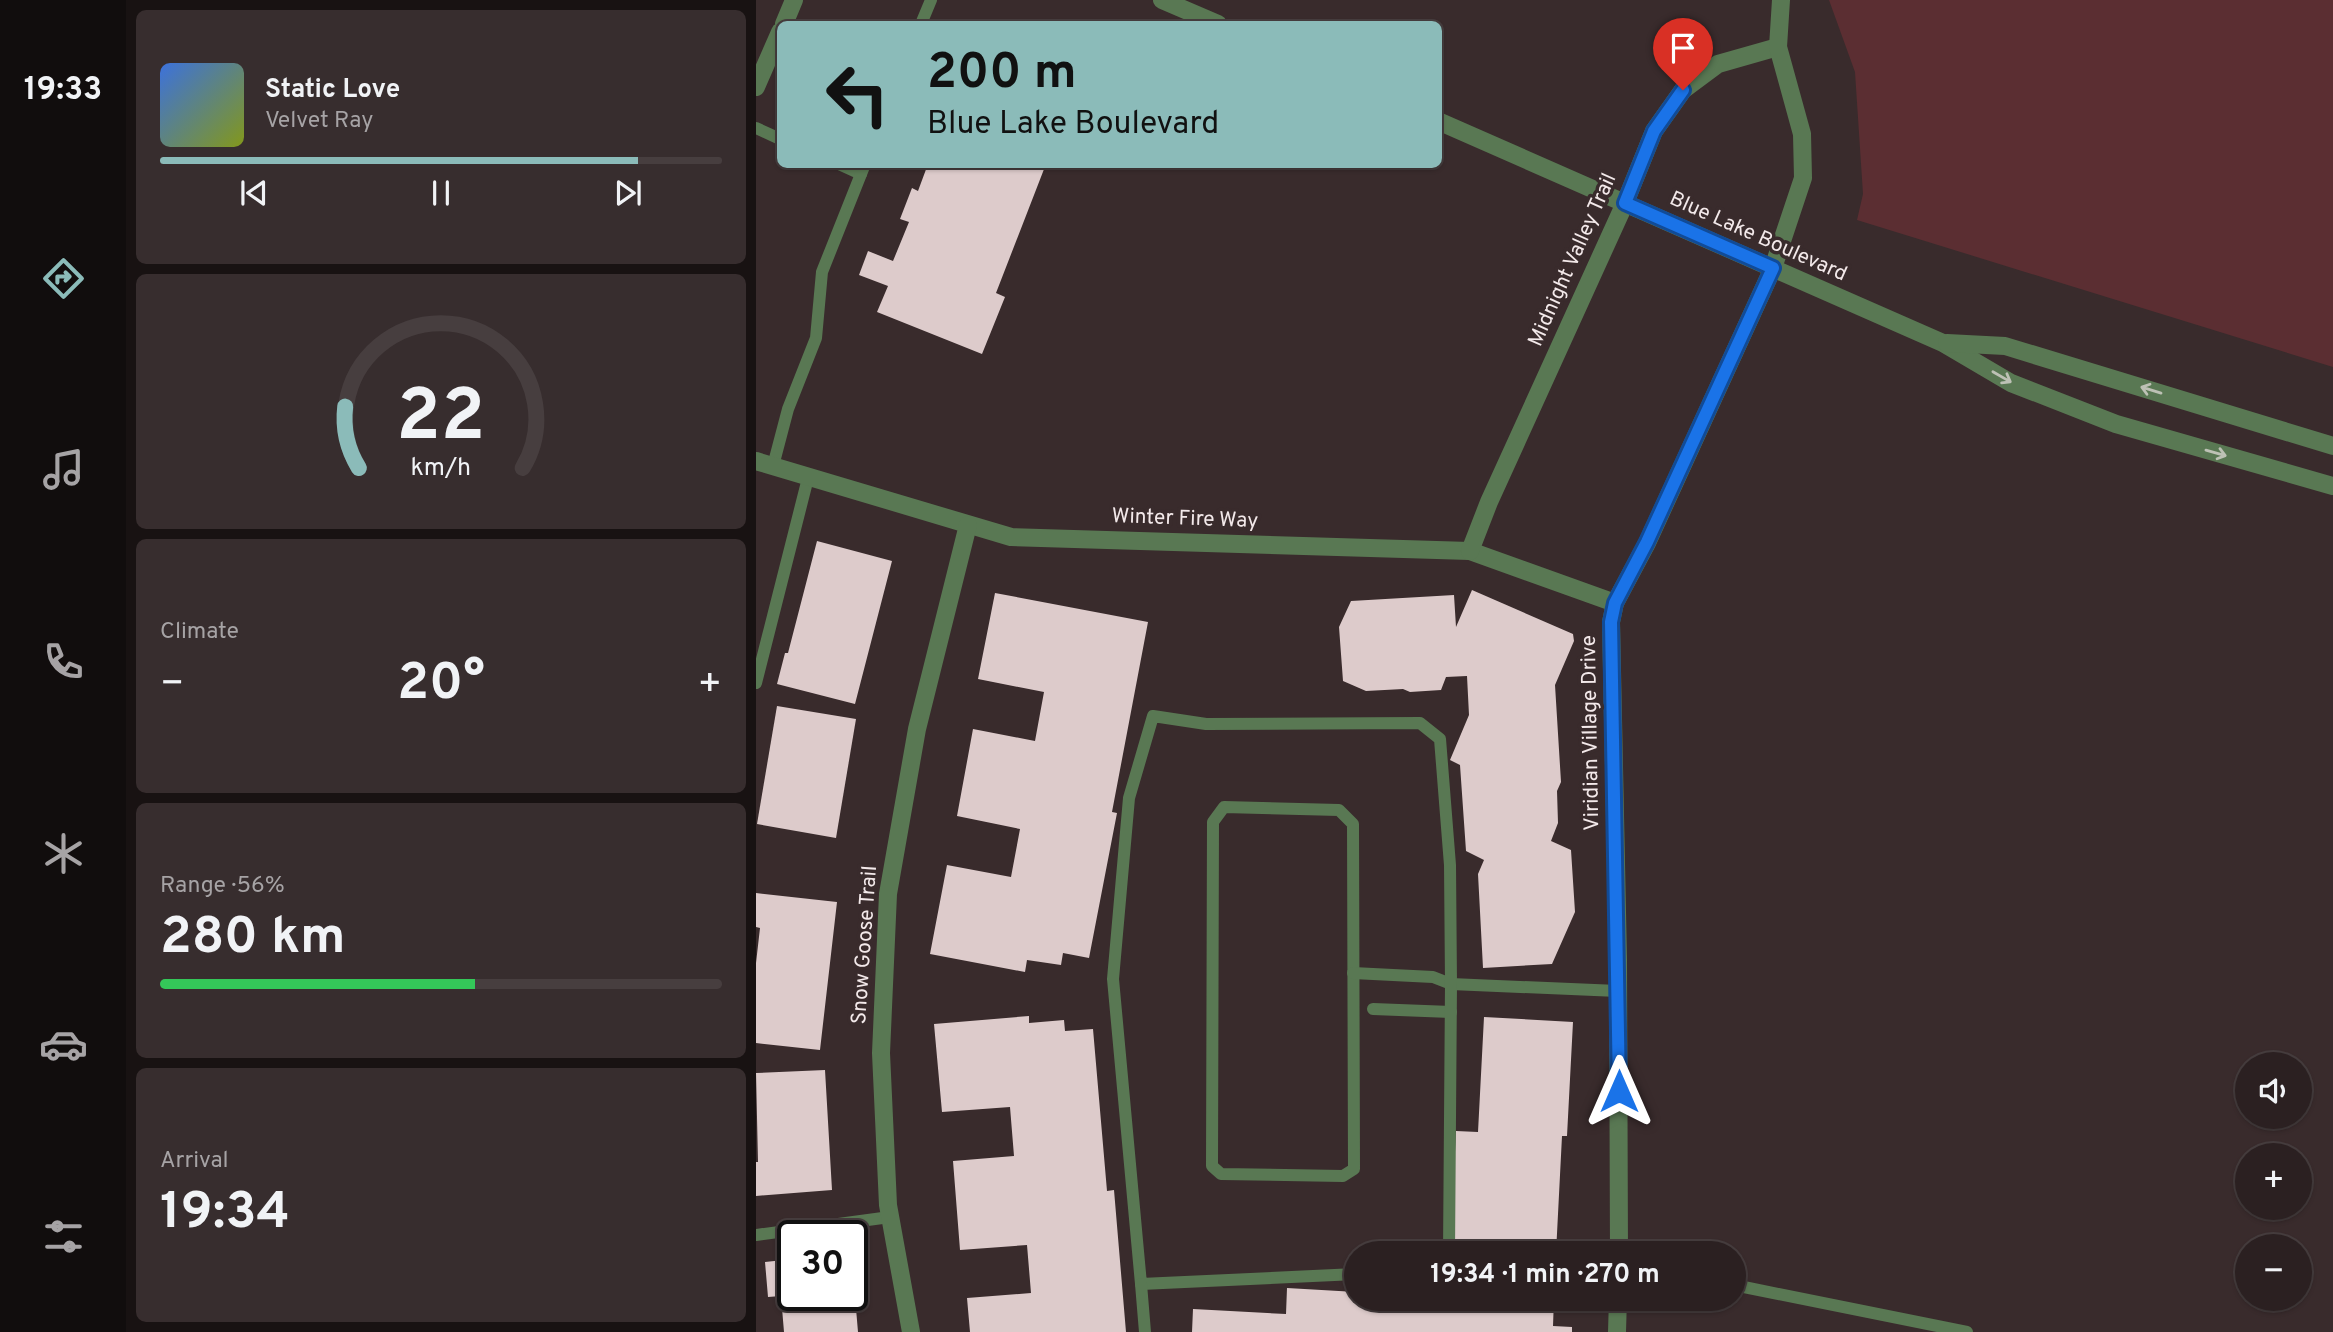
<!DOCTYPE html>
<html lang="en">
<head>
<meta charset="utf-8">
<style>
  body { margin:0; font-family:Overpass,sans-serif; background:#372d2e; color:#f1f3f6; height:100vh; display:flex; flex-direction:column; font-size:26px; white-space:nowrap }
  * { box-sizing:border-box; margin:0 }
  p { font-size:23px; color:#a6a3a5 }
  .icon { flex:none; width:38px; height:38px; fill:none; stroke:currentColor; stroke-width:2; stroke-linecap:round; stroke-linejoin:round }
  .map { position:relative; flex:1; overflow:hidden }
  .side { display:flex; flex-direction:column; gap:10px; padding:10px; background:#181212; width:630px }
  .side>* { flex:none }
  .banner { position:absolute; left:21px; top:21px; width:665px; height:147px; border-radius:10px; box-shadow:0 2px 5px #0004,0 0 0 2px #473e3f; background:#8bbbb9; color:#111; overflow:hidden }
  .controls { position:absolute; left:1479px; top:1052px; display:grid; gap:14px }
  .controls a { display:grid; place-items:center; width:77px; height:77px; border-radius:50%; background:#2b2021; box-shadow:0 2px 5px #0004,0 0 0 2px #473e3f; font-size:35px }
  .speed { position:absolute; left:21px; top:1220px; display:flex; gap:14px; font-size:35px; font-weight:700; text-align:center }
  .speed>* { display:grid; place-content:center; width:91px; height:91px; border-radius:50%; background:#2b2021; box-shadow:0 2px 5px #0004,0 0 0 2px #473e3f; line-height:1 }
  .speed .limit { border:4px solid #111; border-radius:10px; background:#fff; color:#111 }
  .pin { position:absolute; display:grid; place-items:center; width:60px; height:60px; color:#fff; margin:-72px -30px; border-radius:50% 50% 50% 0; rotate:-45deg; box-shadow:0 0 7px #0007 }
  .pin .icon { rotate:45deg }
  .me { position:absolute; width:77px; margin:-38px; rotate:0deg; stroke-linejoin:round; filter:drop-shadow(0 0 5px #0008) }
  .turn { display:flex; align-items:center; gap:24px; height:147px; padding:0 35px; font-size:32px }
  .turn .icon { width:91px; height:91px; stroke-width:2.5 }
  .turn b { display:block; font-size:49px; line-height:60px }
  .big { font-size:52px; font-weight:700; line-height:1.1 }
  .side .tile { flex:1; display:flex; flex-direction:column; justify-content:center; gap:10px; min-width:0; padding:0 24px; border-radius:10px; background:#372d2e }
  .side .dial { align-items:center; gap:0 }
  .dial svg { height:182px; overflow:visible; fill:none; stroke:#473e3f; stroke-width:7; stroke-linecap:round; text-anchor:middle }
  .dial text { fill:#f1f3f6; stroke:none }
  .song { display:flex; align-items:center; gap:21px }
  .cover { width:84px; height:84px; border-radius:10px; background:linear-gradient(135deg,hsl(220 70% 55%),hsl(70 70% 35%)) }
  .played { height:7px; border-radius:4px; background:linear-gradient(90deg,#8bbbb9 85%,#473e3f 85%) }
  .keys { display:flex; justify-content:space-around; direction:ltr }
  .heat { display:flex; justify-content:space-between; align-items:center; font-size:38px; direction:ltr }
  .charge { height:10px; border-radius:5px; background:linear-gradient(90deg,#34c759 56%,#473e3f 0) }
  .trip { position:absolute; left:588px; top:1241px; width:402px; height:70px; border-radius:35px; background:#2b2021; box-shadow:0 2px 5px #0004,0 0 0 2px #473e3f; font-weight:700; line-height:70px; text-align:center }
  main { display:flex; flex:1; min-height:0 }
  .dock { display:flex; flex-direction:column; width:126px; justify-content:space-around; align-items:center; background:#110d0d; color:#a6a3a5 }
  .dock .icon { width:49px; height:49px }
  .dock .active { color:#8bbbb9 }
  .dock b { font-size:32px; color:#f1f3f6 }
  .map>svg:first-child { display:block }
</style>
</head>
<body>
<main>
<nav class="dock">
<b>19:33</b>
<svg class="icon active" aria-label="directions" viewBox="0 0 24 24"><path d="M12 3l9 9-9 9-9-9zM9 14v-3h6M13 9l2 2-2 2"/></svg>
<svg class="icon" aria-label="music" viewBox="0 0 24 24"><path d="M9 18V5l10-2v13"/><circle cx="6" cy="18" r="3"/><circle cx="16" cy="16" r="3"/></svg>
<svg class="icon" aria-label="phone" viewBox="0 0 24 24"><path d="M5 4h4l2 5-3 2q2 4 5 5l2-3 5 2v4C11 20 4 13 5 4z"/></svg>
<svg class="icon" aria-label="climate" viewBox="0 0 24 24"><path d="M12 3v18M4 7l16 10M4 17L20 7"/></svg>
<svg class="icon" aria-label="car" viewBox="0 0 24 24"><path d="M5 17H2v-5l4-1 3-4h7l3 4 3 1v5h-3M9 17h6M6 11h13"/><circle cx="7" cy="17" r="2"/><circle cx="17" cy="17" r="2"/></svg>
<svg class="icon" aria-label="filters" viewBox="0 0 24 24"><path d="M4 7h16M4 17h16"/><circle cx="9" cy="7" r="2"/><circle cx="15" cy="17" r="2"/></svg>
</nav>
<section class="side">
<div class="tile">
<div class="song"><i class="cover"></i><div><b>Static Love</b><p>Velvet Ray</p></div></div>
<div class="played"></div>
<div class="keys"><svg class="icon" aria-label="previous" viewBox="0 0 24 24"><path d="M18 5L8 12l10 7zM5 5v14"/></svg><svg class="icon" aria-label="pause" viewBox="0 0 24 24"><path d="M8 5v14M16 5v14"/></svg><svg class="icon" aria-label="next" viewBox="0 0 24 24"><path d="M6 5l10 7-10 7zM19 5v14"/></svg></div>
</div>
<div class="tile dial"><svg viewBox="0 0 100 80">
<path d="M14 69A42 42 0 1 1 86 69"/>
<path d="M14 69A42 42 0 0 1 8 42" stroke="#8bbbb9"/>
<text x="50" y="56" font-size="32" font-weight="700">22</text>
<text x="50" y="72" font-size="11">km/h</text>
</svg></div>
<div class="tile"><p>Climate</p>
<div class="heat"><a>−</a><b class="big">20°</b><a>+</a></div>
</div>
<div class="tile"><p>Range · 56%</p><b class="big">280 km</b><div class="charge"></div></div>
<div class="tile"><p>Arrival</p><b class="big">19:34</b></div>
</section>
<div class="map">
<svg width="1577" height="1332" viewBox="0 0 1577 1332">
  <rect width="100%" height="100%" fill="#392b2c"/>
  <path fill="#5b2e32" d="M1577 0V367L1101 220 1107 194 1099 72 1073 0Z"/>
  <g fill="#ddcbcb">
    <path d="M172 164H290L240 293 249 297 226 354 121 312 132 286 103 275 112 251 137 261 153 222 144 219 156 188 162 191Z"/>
    <path d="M61 541 136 561 99 704 21 684 29 653H32Z"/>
    <path d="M716 590 817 634 818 641 799 685 805 782 801 791 802 823 795 841 815 850 819 912 796 964 727 968 722 874 728 860 710 851 704 765 694 760 713 715 711 676 690 677 685 690 654 692 647 689 610 691 587 681 583 627 595 601 698 595 700 627Z"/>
    <path d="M239 593 392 622 356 812 361 813 333 958 307 953 305 965 271 960 269 972 174 954 191 865 255 877 264 829 201 816 217 729 279 741 288 692 222 679Z"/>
    <path d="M21 706 100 719 80 838 1 824Z"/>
    <path d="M0 893 81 902 64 1050 0 1043V963L4 928 0 927Z"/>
    <path d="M273 1016V1023L308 1020 309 1031 337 1029 351 1191 358 1190 370 1332H214L211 1298 275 1293 271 1245 204 1250 197 1161 258 1156 254 1107 186 1112 178 1024Z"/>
    <path d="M728 1017 817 1022 811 1136H806L800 1253H694L700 1131 722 1132Z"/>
    <path d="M69 1070 76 1190 0 1196V1162H2L0 1073Z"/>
    <path d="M37 1259V1295H96V1285H98L102 1332H28L25 1296 12 1297 9 1262Z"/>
    <path d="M531 1288 600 1292V1298H798L797 1326 816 1327V1332H436L437 1309 530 1314Z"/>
  </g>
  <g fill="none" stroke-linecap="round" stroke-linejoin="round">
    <g stroke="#597853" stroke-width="12">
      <path d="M165 24 175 0"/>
      <path d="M0 128 24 139"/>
      <path d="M83 164 105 174"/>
      <path d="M17 466 32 409 60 338 66 272 109 164"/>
      <path d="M0 683 52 478"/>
      <path d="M468 807 583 810 597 824 598 1169 587 1176 465 1174 456 1166 457 822Z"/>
      <path d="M597 973 677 977 695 984 862 991"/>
      <path d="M617 1009 695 1012"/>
      <path d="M0 1235 134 1217"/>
      <path d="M600 1274 385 1284 357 979 373 798 397 716 450 724 664 723 684 739 694 865 695 984 693 1253"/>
      <path d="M385 1284 389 1332"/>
      <path d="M978 1285 1211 1332"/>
    </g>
    <g stroke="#597853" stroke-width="18">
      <path d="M0 461 255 537 714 551 859 603"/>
      <path d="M714 551 733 502 869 203 898 131 927 90 962 64 1022 47"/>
      <path d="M863 1253 862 959 855 622 859 603 891 543 1017 268 1047 178 1046 134 1022 47 1025 0"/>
      <path d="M155 1332 132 1205 125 1053 132 894 161 729 212 525"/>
      <path d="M861 1332 862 1298"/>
    </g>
    <g stroke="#597853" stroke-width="18">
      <path d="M406 0 462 24"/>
      <path d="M28 24 38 0"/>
      <path d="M0 87 24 32"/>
      <path d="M682 121 1187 343 1255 383 1360 424 1577 486"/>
      <path d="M1191 343 1249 346 1577 446"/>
    </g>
  </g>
  <defs><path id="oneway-shaft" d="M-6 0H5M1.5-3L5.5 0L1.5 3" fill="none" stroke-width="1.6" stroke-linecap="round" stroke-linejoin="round" transform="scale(1.75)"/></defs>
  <g stroke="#bdc1b5">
    <use href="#oneway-shaft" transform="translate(1246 377) rotate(30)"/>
    <use href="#oneway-shaft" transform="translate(1395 390) rotate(-163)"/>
    <use href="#oneway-shaft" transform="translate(1460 453) rotate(16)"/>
  </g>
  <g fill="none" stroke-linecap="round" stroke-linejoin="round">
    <defs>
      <path id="route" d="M863 1091 855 622 859 603 891 542 1017 268 869 203 898 131 927 90"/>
    </defs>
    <use href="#route" stroke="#114b97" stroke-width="18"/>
    <use href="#route" stroke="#1a73e8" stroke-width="12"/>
  </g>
  <g text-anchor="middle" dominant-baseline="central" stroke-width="7" stroke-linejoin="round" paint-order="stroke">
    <g font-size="21" fill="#f3e9ea" stroke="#392b2c">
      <text transform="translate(1002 237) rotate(24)">Blue Lake Boulevard</text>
      <text transform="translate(817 260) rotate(-66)">Midnight Valley Trail</text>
      <text transform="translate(429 519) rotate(2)">Winter Fire Way</text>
      <text transform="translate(835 733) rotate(-91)">Viridian Village Drive</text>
      <text transform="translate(109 945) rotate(-86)">Snow Goose Trail</text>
    </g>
  </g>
</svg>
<div class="controls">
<a><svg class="icon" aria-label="sound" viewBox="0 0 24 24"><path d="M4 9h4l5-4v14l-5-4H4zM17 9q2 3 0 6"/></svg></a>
<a>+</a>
<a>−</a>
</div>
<div class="speed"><div class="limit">30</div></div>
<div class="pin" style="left:927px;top:90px;background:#d93025"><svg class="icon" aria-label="arrive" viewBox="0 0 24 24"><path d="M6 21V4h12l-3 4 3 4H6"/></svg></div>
<svg class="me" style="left:863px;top:1091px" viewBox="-20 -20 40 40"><path d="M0-17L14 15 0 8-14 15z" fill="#1a73e8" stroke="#fff" stroke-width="4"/></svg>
<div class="trip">19:34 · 1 min · 270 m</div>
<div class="banner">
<div class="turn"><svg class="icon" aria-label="left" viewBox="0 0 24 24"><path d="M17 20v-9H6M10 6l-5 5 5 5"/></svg><div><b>200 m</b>Blue Lake Boulevard</div></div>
</div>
</div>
</main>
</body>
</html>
